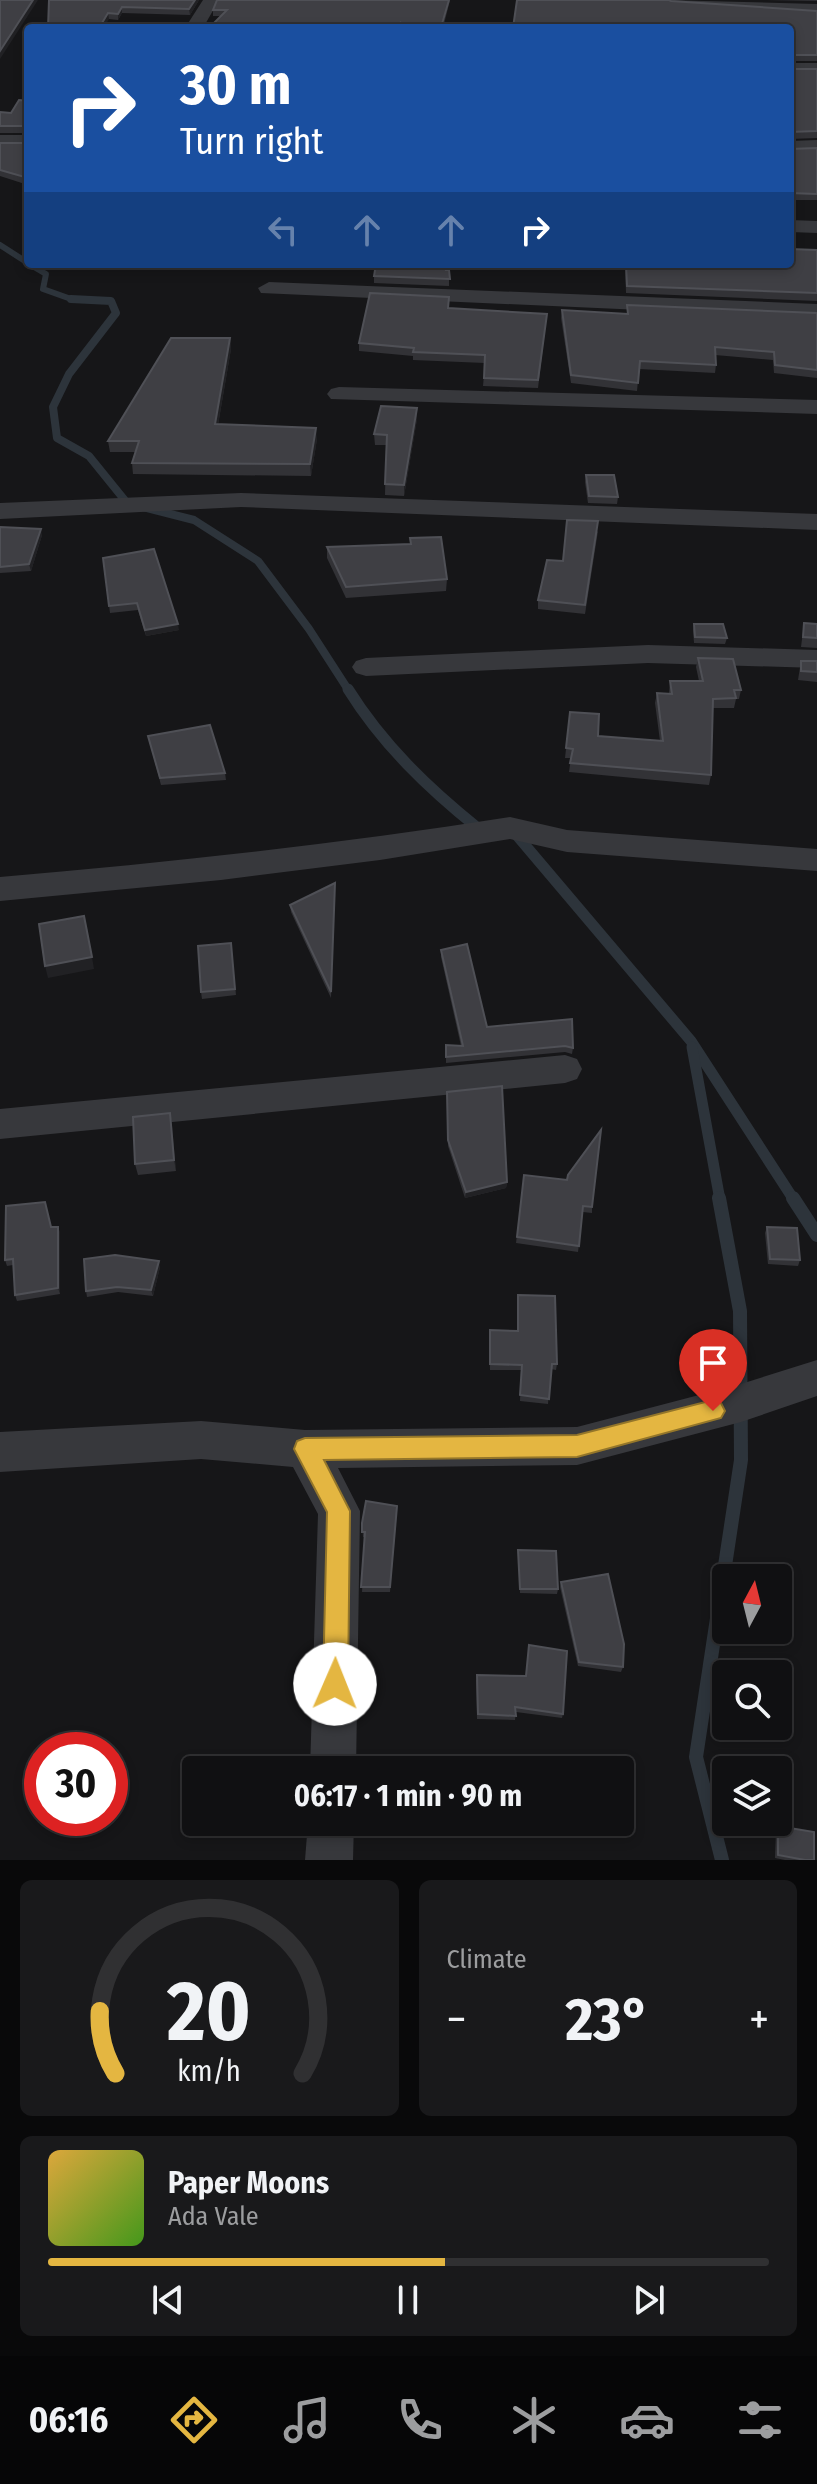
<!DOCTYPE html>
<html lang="en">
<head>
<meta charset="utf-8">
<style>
  body { margin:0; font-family:"Fira Sans Condensed",sans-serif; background:#19191b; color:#f1f3f6; height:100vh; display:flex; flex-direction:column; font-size:30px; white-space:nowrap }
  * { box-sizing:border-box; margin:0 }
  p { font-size:26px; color:#9c9d9f }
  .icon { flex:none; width:44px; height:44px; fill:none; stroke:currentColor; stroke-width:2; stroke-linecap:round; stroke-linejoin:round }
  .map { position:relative; height:1860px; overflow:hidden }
  .sheet { display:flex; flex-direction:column; gap:20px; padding:20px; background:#09090a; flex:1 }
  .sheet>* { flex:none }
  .hud { position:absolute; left:24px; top:24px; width:770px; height:244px; border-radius:8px; box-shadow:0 4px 12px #0003,0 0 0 2px #303032; background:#1a4fa0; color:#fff; overflow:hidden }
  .needle { width:52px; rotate:7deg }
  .buttons { position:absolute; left:712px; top:1564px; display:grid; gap:16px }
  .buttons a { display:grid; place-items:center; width:80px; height:80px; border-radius:8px; background:#101012; box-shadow:0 4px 12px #0003,0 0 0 2px #303032; font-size:40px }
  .speed { position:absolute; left:24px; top:1732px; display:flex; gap:16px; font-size:40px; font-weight:700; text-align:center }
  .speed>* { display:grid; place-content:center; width:104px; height:104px; border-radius:50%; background:#101012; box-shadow:0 4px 12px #0003,0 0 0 2px #303032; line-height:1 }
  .speed .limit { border:12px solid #d22; background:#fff; color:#111 }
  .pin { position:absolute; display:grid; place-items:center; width:68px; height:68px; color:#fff; margin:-82px -34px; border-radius:50% 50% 50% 0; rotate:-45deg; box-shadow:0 0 8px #0007 }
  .pin .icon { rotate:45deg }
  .me { position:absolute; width:88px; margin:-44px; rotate:1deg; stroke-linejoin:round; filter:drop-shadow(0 0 6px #0008) }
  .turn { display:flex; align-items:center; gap:28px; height:168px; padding:0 24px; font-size:36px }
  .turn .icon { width:104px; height:104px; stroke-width:2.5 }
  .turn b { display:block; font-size:56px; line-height:68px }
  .lanes { display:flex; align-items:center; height:76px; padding:0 24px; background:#0003; justify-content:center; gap:40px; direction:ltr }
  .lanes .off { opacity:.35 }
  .big { font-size:60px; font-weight:700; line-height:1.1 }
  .sheet .card { flex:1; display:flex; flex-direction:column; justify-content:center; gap:12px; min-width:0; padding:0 28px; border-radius:12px; background:#19191b }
  .sheet .dial { align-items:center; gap:0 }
  .dial svg { height:208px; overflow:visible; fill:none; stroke:#303032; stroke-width:7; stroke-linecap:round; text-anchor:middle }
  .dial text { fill:#f1f3f6; stroke:none }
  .song { display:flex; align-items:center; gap:24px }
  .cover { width:96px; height:96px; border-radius:12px; background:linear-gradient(135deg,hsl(40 70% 55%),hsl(100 70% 35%)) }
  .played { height:8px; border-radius:4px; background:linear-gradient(90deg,#e4b641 55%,#303032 55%) }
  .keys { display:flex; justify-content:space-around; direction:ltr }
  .heat { display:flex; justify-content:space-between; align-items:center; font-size:44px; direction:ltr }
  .sheet .tiles { flex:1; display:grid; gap:20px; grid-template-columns:1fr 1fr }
  .card:last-child { grid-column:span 2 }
  .trip { position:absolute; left:182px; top:1756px; width:452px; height:80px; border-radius:8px; background:#101012; box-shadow:0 4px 12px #0003,0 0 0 2px #303032; font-weight:700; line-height:80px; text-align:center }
  .dock { display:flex; height:128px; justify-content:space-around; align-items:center; background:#060607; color:#9c9d9f }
  .dock .icon { width:56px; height:56px }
  .dock .active { color:#e4b641 }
  .dock b { font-size:36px; color:#f1f3f6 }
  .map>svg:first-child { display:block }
</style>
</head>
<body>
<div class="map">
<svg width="817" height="1860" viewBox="0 0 817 1860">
  <rect width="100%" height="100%" fill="#161618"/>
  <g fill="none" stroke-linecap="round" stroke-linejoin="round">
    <g stroke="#2d343b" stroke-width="6">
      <path d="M0 245 28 263"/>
      <path d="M29 264 46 274 43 289 71 299 111 301"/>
    </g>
    <path stroke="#2d343b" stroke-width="8" d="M71 299 111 301 116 313 69 374 53 407 57 438 89 456 127 503 194 520 258 561 309 629 349 691"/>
    <g stroke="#2d343b" stroke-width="11">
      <path d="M348 689C383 745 428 788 479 829"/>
      <path d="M514 832 691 1041 794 1200"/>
      <path d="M692 1047 720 1200"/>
    </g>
    <g stroke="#2d343b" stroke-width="14">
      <path d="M719 1198 740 1311 741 1460 696 1757 722 1860"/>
      <path d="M793 1198 817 1235"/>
    </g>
    <g fill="#37383c" fill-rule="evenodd">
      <path d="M203 0H219L203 28H185Z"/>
      <path d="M664 0 817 4V14L672 5Z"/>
      <rect x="790" y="63" width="27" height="10"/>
      <rect x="0" y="135" width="28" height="12"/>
      <path d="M817 140V152L790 153V141Z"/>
      <path d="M790 220 817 221V233L790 232Z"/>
      <path d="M269 282 817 304V318L261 293 258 288Z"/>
      <path d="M339 387 817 400V414L331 399 327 394 331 389Z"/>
      <path d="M241 493 817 514V530L241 507 0 519V503Z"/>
      <path d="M648 645 817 650V668L648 663 366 676 356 673 352 667 356 661 366 658Z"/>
      <path d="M510 817 567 830 817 849V871L567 852 510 839 380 860 221 880 0 901V877C171 862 340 844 510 817Z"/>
      <path d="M565 1055 577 1059 582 1069 577 1079 565 1083 0 1139V1109Z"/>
      <path d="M817 1360V1396L741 1422 577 1465 338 1468 360 1511 356 1770H310L318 1514 293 1467 201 1459 0 1472V1432L201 1421 305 1430 577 1427 741 1384Z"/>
      <path d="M308 1822H354L353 1860H305Z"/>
    </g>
  </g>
  <g fill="#323236">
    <path d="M49 0H199L190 15 122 13 118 20 109 19Z"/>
    <path d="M450 0 444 24 513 28 671 1 817 11V61H790V28H209L221 16H213V10Z"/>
    <path d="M765 0H817V1Z"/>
    <path d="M790 69H817V138L790 139Z"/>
    <path d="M28 101V133H0V112L11 113Z"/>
    <path d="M0 143H28V185L0 176Z"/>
    <path d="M817 148V200H790V149Z"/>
    <path d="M817 250V301L626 293 625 264H790Z"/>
    <path d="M376 264H448L447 270H449V286L374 283V276Z"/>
    <path d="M627 305 817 313V378L774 373 773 360 715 355 716 365 715 373 639 369 637 391 571 383 561 318 562 310 627 314Z"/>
    <path d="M448 308 547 314 538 388 483 386 485 363 413 360V356L359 351V343Z"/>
    <path d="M230 338 231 349 218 425 317 439 311 476 133 474 132 463 135 452H110L108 441Z"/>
    <path d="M417 408V419L404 496 385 495 386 445H375L374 434Z"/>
    <path d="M586 475 618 497 617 504 588 503 585 482Z"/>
    <path d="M0 527 42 535 31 571 0 573Z"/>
    <path d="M598 531 585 614 538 609V600L563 561Z"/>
    <path d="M327 547 447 579 446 591 346 598 327 558Z"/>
    <path d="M103 558 179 630 146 636 138 610 110 613Z"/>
    <path d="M804 623 817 624V648L801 647Z"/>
    <path d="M694 624 727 638 725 644 694 643 693 630Z"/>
    <path d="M698 658 741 690 739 699H736L734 708H712L711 775 709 785 569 772 571 758H565L570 712 598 736 660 741 655 703 657 693H669L670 681H699L696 667Z"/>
    <path d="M801 661H817V682L798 680Z"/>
    <path d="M148 736 225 773 226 780 161 785Z"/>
    <path d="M335 889 331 998 291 912 290 905Z"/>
    <path d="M231 943 236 995 202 999 201 992Z"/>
    <path d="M441 950 487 1027 573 1048 572 1054 565 1052 446 1063V1045L461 1046 441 957Z"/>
    <path d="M447 1092 507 1182 506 1188 465 1198 448 1146Z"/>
    <path d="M170 1113 176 1171 138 1175 135 1164Z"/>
    <path d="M524 1175 592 1207V1213L583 1212 578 1252 516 1243Z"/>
    <path d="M52 1227 60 1232V1294L17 1301 15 1295 13 1265 7 1266 5 1260Z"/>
    <path d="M767 1227 800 1260 798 1266 768 1264 765 1233Z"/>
    <path d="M160 1267 153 1296 118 1292 87 1297 86 1291Z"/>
    <path d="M518 1295 557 1364 556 1370 551 1369 548 1404 520 1401 521 1370H490L489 1336 517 1331Z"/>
    <path d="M397 1511 390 1592H362L365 1537H363L362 1523Z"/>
    <path d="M518 1550 558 1589 557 1594 520 1593Z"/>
    <path d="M561 1582 623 1667 621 1672 578 1666 560 1587Z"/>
    <path d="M476 1680 563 1714 562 1718 516 1712 515 1720 477 1719Z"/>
    <path d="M365 1822H433L432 1834Z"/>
    <path d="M778 1826 814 1860H785L775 1858 776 1830Z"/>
  </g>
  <g fill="#212124">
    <path d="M33 0H38L0 59V51Z"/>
    <path d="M195 0H199L190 15 189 9Z"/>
    <path d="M449 0H450L442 28V24Z"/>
    <path d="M122 7V13L118 20V14Z"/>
    <path d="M108 13 109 19 104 28H99Z"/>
    <path d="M230 338 231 349 216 436 215 424Z"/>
    <path d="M417 408V419L404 496V485Z"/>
    <path d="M316 428 317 439 311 476 310 464Z"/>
    <path d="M41 529 42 535 31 571 29 564Z"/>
    <path d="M178 624 179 630 146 636 145 630Z"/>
    <path d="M87 928 94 969 48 978 45 966Z"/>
    <path d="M170 1113 172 1125 176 1171 174 1160Z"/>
    <path d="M507 1182 506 1188 465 1198 466 1192Z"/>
    <path d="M58 1227 60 1232V1294L58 1288Z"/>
    <path d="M159 1261 160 1267 153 1296 151 1290Z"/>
  </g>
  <g fill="#3f3f44" stroke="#4f5056" stroke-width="2">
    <path d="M0 0H33L0 51Z"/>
    <path d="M49 0H195L189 9 122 7 118 14 108 13 99 28H48Z"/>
    <path d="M217 0H449L442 24 513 28 517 0H669L671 1 817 11V55H790V28H399L401 22 395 28H209L227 10H213Z"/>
    <path d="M790 69H817V131L790 132Z"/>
    <path d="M19 100 28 101V126H0V112L11 113Z"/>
    <path d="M0 143H28V178L0 170Z"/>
    <path d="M817 148V194L790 193V149Z"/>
    <path d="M790 249 817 250V293L627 286 626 264H790Z"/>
    <path d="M376 264H447L446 270H449L450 279 374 276Z"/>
    <path d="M370 293 449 297 448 308 547 314 538 380 484 378 485 355 413 352 414 348 359 343Z"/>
    <path d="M627 305 817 313V370L775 365 774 352 715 347 716 365 640 361 638 383 571 375 562 310 628 314Z"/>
    <path d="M171 338H230L215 424 316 428 310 464 132 463 139 441H108Z"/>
    <path d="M381 406 417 408 404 485 385 484 387 435 374 434Z"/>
    <path d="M586 475H614L618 497 589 496Z"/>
    <path d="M567 520 598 521 585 605 538 600 547 560 563 561Z"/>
    <path d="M0 527 41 529 29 564 0 567Z"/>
    <path d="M441 537 447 579 346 587 327 547 411 544 410 538Z"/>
    <path d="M154 549 178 624 145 630 137 603 109 606 103 558Z"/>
    <path d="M804 623 817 624V638L803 637Z"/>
    <path d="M694 624H723L727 638 695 637Z"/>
    <path d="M698 658 733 659 741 690H734L736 698 713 699 711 775 570 763 573 749 566 748 570 712 599 714 598 736 663 741 657 693 672 694 670 681H703Z"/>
    <path d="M801 661H817V672L801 671Z"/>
    <path d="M210 725 225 773 160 778 148 736Z"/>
    <path d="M335 883 331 992 290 905Z"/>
    <path d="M84 916 92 957 45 966 39 924Z"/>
    <path d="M231 943 235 989 201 992 198 946Z"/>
    <path d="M467 944 487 1027 572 1019 573 1048 565 1046 446 1057V1045L463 1046 441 950Z"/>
    <path d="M502 1086 507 1182 466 1192 448 1140 447 1092Z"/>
    <path d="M170 1113 174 1160 135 1164 133 1117Z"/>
    <path d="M601 1130 592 1207 583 1206 579 1246 517 1237 524 1175 567 1180 568 1175Z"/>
    <path d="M45 1202 51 1227H58V1288L15 1295 13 1259 5 1260 6 1206Z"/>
    <path d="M767 1227 797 1228 800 1260 770 1259Z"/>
    <path d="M115 1255 159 1261 151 1290 117 1287 86 1291 84 1259Z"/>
    <path d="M518 1295 555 1296 557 1364H552L549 1399 520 1395 522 1365 490 1364V1330L518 1331Z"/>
    <path d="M366 1501 397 1506 390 1587H361L365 1532H362V1523Z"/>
    <path d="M518 1550 556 1551 558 1589H520Z"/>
    <path d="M608 1574 624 1644 623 1667 579 1662 561 1582Z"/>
    <path d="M529 1645 567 1651 563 1714 515 1707 516 1716 478 1714 477 1675 526 1676Z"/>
    <path d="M384 1822H433L432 1830Z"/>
    <path d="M778 1826 814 1832V1860H805L778 1855Z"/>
  </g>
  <path fill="#e4b641" stroke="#94762a" stroke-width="2" d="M713 1400 721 1403 725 1411 721 1418 577 1457 324 1460 350 1511 348 1684 344 1693 335 1696 326 1693 323 1684 327 1512 294 1449 297 1441 305 1438 577 1435Z"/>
</svg>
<div class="buttons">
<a><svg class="needle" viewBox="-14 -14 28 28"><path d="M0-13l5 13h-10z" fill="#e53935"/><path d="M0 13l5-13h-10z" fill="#9c9d9f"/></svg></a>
<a><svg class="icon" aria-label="search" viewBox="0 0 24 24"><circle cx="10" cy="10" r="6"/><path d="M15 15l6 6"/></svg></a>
<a><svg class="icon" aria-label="layers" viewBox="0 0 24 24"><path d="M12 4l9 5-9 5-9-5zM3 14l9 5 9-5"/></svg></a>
</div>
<div class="speed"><div class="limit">30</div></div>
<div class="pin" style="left:713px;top:1411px;background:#d93025"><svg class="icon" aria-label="arrive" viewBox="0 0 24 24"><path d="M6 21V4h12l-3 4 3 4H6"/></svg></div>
<svg class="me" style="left:335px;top:1684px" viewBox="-20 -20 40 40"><circle r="19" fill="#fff"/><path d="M0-13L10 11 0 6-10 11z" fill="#e4b641"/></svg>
<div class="trip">06:17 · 1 min · 90 m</div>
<div class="hud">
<div class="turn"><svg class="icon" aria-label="right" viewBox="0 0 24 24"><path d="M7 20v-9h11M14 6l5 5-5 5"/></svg><div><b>30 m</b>Turn right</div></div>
<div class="lanes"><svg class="icon off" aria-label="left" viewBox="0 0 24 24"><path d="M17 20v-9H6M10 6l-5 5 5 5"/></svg><svg class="icon off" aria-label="ahead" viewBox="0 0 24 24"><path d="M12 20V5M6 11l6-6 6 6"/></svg><svg class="icon off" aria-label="ahead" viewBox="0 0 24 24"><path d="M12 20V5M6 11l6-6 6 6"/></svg><svg class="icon" aria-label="right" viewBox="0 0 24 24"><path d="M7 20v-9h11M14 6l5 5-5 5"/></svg></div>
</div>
</div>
<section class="sheet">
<div class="tiles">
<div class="card dial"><svg viewBox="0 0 100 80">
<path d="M14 69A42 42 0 1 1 86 69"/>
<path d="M14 69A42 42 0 0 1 8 45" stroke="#e4b641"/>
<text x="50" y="56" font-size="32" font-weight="700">20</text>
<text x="50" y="72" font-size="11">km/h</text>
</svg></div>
<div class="card"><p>Climate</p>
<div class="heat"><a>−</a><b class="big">23°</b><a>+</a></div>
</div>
<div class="card">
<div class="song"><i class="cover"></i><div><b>Paper Moons</b><p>Ada Vale</p></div></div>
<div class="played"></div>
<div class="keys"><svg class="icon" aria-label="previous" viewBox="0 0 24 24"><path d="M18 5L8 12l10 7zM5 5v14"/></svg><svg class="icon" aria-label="pause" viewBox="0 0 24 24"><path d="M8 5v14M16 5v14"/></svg><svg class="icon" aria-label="next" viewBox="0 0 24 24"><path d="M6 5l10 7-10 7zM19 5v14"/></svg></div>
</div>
</div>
</section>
<nav class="dock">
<b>06:16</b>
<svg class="icon active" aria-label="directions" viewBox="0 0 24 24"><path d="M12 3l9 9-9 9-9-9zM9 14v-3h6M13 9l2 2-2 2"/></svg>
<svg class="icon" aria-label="music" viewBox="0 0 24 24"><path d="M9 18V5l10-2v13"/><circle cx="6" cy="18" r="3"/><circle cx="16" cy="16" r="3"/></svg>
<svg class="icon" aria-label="phone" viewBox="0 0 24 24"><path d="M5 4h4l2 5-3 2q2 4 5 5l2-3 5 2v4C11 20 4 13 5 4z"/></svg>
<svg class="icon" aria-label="climate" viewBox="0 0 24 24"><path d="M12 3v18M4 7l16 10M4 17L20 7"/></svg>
<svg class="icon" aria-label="car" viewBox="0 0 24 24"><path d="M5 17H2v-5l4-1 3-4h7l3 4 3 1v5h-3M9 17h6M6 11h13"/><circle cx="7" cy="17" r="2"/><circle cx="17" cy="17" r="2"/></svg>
<svg class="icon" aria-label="filters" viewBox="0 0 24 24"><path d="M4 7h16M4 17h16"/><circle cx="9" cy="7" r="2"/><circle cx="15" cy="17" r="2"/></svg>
</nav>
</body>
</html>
